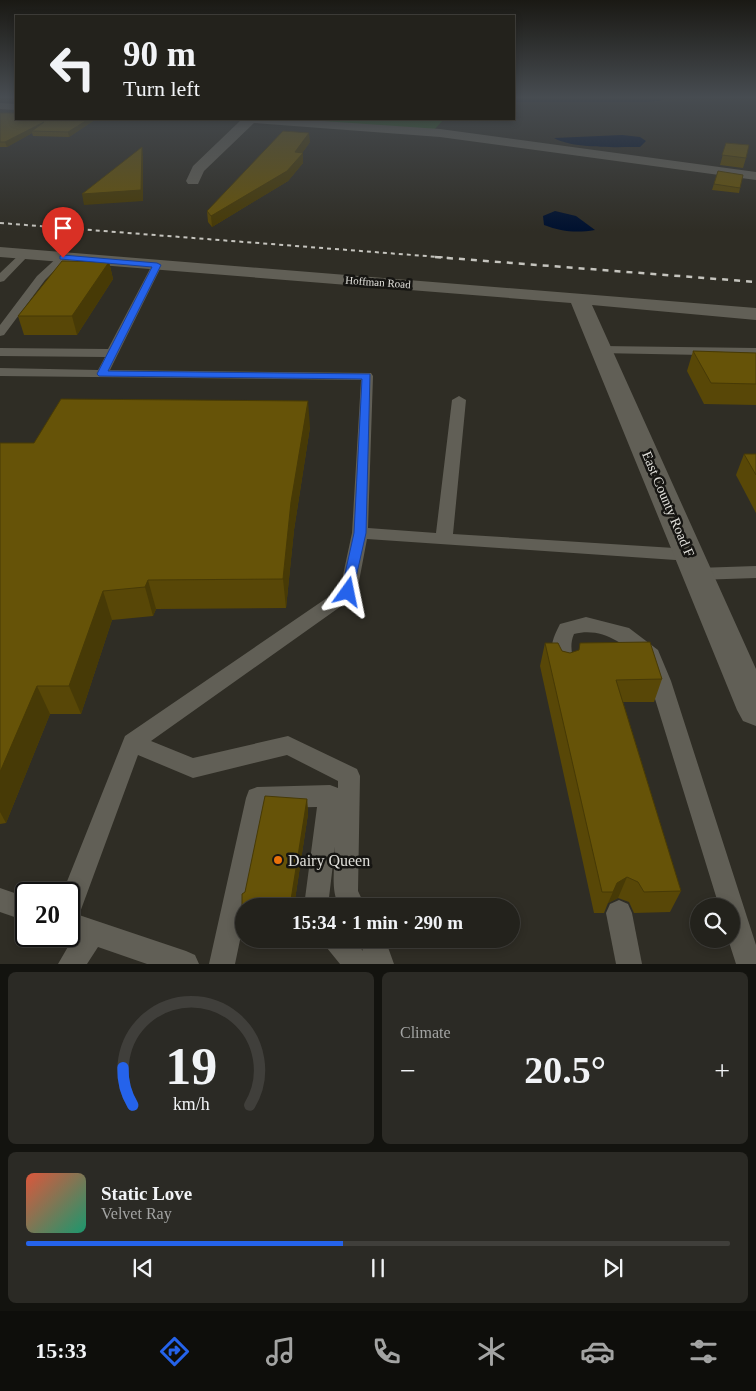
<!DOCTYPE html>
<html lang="en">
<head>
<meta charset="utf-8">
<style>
  body { margin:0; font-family:Georgia,serif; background:#2b2a25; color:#f1f3f6; height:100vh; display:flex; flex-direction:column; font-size:19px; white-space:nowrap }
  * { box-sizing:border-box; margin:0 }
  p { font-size:16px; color:#a3a4a3 }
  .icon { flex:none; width:28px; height:28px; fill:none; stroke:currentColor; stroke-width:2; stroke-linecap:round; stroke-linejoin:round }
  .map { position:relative; height:964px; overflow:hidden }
  .details { display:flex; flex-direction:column; gap:8px; padding:8px; background:#13130f; flex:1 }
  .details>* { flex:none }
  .guide { position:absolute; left:15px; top:15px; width:500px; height:105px; border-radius:0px; box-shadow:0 2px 8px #0003,0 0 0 1px #403f3b; background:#23221c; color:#f1f3f6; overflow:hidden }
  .fabs { position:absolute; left:690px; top:898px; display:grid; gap:10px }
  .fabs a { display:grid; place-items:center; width:50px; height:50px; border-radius:50%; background:#23221c; box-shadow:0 2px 8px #0003,0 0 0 1px #403f3b; font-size:25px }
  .speed { position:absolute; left:15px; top:882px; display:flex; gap:10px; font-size:25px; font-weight:700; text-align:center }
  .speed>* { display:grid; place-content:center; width:65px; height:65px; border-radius:50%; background:#23221c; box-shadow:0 2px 8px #0003,0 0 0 1px #403f3b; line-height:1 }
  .speed .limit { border:2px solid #111; border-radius:8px; background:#fff; color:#111 }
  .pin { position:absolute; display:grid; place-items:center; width:42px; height:42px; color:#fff; margin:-51px -21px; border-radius:50% 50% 50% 0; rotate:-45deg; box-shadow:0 0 5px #0007 }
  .pin .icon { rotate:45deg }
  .me { position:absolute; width:55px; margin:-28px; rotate:12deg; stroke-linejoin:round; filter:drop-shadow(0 0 4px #0008) }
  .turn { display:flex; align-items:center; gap:18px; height:105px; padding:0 25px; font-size:22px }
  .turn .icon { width:65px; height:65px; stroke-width:2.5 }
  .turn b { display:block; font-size:35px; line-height:42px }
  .big { font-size:38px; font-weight:800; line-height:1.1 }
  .details .tile { flex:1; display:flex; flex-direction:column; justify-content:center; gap:8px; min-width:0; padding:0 18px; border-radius:8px; background:#2b2a25 }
  .details .dial { align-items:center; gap:0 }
  .dial svg { height:130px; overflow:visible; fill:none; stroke:#403f3b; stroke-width:7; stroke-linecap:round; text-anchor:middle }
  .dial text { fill:#f1f3f6; stroke:none }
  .song { display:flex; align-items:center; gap:15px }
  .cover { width:60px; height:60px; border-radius:8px; background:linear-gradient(135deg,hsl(10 70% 55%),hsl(160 70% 35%)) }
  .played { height:5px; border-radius:2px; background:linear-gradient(90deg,#2563eb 45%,#403f3b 45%) }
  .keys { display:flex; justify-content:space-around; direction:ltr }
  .heat { display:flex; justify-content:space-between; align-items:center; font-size:28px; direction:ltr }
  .details .tiles { flex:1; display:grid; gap:8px; grid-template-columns:1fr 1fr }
  .tile:last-child { grid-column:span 2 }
  .trip { position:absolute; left:235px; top:898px; width:285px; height:50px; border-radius:25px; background:#23221c; box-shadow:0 2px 8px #0003,0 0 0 1px #403f3b; font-weight:800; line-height:50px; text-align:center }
  .dock { display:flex; height:80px; justify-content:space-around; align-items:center; background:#0e0e0b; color:#a3a4a3 }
  .dock .icon { width:35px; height:35px }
  .dock .active { color:#2563eb }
  .dock b { font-size:22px; color:#f1f3f6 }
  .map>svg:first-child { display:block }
</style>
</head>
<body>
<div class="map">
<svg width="756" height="964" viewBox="0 0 756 964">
  <rect width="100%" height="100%" fill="#2f2d25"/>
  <path fill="#2b5f20" d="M277 119H444L433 131Z"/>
  <g fill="#00112f">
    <path d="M514 96H668V97L659 101 645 102H514Z"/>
    <path d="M622 135 640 137 646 141 640 147C618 147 573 149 554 138Z"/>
    <path d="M555 211 576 216 595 230C577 233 562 232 544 225L543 216Z"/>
  </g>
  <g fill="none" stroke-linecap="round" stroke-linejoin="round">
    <g fill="#615f56" fill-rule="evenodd">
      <path d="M25 251 30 254 28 256 4 281 0 282V273L22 252Z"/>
      <path d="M63 254 68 257 45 280 4 335 0 336V325L37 276 60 255Z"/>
      <path d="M157 262 162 265 110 370 371 373 373 376 368 528 436 533 452 400 459 396 466 400 453 534 690 549 696 551 698 555 696 559 690 561 367 539 357 592 354 597 151 741 193 758 288 736 357 769 360 776 358 891 365 906H339C330 889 335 866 335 847L328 906H304L317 807 266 808 247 906H244V921L235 964H209L246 798 249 790 257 787 330 785 338 788V781L287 755 193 778 138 755 79 915 186 951 195 955 199 964H147L98 947 87 964H58L73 938 68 936 69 894H62L125 736 340 589 352 533 361 380 0 376V368L98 370 105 357 0 356V348L108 349 152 265Z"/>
      <path d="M602 346 756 348V356L598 353 596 350Z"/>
      <path d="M756 566V578L697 580 691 578 688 574 691 570 697 568Z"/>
      <path d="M586 617 629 628 658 650 671 681 756 945V964H736L728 939H731V906H719L643 660C622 643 602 627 574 634 567 650 577 659 571 672L564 674 557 672C548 653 551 641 560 624Z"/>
      <path d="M0 888 26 897V921L0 912Z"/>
      <path d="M619 900 628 904 632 913 642 964H616L606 913 610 904Z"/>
      <path d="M323 939H353L363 951 359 939H385L394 964H340L327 948Z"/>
    </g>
    <g fill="#615f56" fill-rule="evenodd">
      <path d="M0 103 16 104V110L0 109Z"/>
      <path d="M242 119H293L440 129 756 172V180L440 137 254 123 204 171 198 184H188L186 181 193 166Z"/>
    </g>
    <path fill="#615f56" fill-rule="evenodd" d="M0 247 756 308V320L592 305 756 669V726L743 721 737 710 571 303 0 257Z"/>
    <path stroke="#c5c4be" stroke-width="2" stroke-dasharray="4 4" stroke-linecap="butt" d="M0 223 451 258"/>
    <path stroke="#c5c4be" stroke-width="2.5" stroke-dasharray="6 6" stroke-linecap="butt" d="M435 257 756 282"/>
  </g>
  <g fill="#584707">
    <path d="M0 113 16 119H96L69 137 33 136 32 133 7 147H0Z"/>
    <path d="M310 142 302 153 303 163 288 181 212 227 208 222 207 211Z"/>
    <path d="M726 143 746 158 743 168 720 165Z"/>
    <path d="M718 171 740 188 739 193 712 190Z"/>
    <path d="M109 262 113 279 77 335H24L18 316Z"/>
    <path d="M693 351 756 353V405L704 404 687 371Z"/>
    <path d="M310 427 294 530 286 608 156 609 153 616 112 620 81 714H50L6 823 0 824V443H34Z"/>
    <path d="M744 454H756V513L736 475Z"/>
    <path d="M545 643 562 651 662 679 654 702H623L681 891 670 912 634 913 629 902 618 898 608 903 604 913H594L540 666Z"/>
    <path d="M307 799 308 814 294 906H244V938H242L239 924 245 892Z"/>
    <path d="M254 939H289V942Z"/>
  </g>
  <g fill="#473a06">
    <path d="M89 119H96L69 137 68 132Z"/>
    <path d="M44 122 32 131V133L7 147 5 142Z"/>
    <path d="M309 133 310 142 300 156 303 153V163L288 181 212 227 211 216 295 152Z"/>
    <path d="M142 147 143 156V201L84 205 82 194Z"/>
    <path d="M109 262 113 279 77 335 72 316Z"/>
    <path d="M308 401 310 427 294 530 286 608 283 579 291 502Z"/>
    <path d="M148 580 156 609 153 616 145 587Z"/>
    <path d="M103 591 112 620 81 714 69 686Z"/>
    <path d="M37 686 50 714 6 823 0 812V772Z"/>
    <path d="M307 799 308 814 294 906H290Z"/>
    <path d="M627 877 618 898 608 903 617 883Z"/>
  </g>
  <g fill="#665308" stroke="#473a06">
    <path d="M0 113H16V119H89L68 132 32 131 44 122 5 142H0Z"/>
    <path d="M283 131 309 133 295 152 303 153 287 171 211 216 207 211Z"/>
    <path d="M726 143 749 145 746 158 722 155Z"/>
    <path d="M142 147 141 190 82 194Z"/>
    <path d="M718 171 743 175 740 188 714 184Z"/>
    <path d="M62 261 109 262 72 316H18Z"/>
    <path d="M693 351 756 353V384L711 383Z"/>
    <path d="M61 399 308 401 291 502 283 579 148 580 145 587 103 591 69 686H37L0 772V443H34Z"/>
    <path d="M744 454H756V475Z"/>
    <path d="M650 642 662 679 616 680 681 891 644 892 638 882 627 877 617 883 613 892H602L545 643H558L562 651 570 653 579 650 580 643Z"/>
    <path d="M265 796 307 799 290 906H244V924H239L242 907V894L245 892Z"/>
  </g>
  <linearGradient id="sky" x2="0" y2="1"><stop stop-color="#1a1914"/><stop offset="0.42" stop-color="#474c51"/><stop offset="1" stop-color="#474c51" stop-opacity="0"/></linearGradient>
  <rect width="756" height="231" fill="url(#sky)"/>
  <path fill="#2563eb" stroke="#184099" d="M63 255 157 263 161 265 108 371 370 374 366 533 352 595H343L341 592 354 533 362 379 99 376 97 374 152 267 60 259V256Z"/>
  <circle fill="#e8710a" stroke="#161512" stroke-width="2" cx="278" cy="860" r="5"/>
  <g text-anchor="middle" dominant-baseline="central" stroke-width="5" stroke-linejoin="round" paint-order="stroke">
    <g font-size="11" fill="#e1e0db" stroke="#161512">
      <text transform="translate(378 282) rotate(4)">Hoffman Road</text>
    </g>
    <g font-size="14" fill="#e1e0db" stroke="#161512">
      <text transform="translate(668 504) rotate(67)">East County Road F</text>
    </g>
    <g font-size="16" fill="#e1e0db" stroke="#161512" text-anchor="start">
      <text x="288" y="860">Dairy Queen</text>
    </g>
  </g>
</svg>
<div class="fabs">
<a><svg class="icon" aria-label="search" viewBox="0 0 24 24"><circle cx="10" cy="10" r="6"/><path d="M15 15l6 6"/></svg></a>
</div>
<div class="speed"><div class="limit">20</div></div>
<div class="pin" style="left:63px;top:258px;background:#d93025"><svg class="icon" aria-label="arrive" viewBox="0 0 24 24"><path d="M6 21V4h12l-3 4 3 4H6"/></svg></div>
<svg class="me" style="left:348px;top:592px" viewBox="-20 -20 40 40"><path d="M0-17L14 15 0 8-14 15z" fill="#2563eb" stroke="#fff" stroke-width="4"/></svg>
<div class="trip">15:34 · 1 min · 290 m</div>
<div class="guide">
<div class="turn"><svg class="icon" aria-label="left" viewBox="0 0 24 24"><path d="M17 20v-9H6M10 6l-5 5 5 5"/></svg><div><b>90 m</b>Turn left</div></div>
</div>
</div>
<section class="details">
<div class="tiles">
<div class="tile dial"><svg viewBox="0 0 100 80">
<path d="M14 69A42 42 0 1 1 86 69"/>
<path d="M14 69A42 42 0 0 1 8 46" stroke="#2563eb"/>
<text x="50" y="56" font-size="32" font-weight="700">19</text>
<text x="50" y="72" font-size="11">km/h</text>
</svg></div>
<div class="tile"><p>Climate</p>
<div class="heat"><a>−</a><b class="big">20.5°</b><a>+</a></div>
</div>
<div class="tile">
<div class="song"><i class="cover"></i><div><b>Static Love</b><p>Velvet Ray</p></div></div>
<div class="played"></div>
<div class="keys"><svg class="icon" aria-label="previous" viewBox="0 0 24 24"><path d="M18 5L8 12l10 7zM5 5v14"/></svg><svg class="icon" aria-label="pause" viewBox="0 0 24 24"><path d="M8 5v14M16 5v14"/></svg><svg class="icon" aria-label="next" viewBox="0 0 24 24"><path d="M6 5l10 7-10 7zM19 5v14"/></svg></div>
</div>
</div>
</section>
<nav class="dock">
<b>15:33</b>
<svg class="icon active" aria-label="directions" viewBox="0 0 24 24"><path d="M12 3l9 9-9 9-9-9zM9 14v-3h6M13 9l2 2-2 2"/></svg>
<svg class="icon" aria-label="music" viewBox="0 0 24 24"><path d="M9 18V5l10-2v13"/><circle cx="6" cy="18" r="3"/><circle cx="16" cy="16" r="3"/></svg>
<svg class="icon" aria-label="phone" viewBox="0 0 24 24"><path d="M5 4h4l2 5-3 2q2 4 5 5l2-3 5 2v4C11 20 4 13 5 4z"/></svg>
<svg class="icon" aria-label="climate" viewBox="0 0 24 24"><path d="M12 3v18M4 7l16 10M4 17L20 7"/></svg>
<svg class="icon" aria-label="car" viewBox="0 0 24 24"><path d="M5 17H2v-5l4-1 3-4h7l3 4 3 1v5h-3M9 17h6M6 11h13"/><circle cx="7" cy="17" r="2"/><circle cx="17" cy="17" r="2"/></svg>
<svg class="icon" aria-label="filters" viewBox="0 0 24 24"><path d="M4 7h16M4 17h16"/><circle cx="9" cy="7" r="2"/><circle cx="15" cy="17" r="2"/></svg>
</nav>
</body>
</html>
